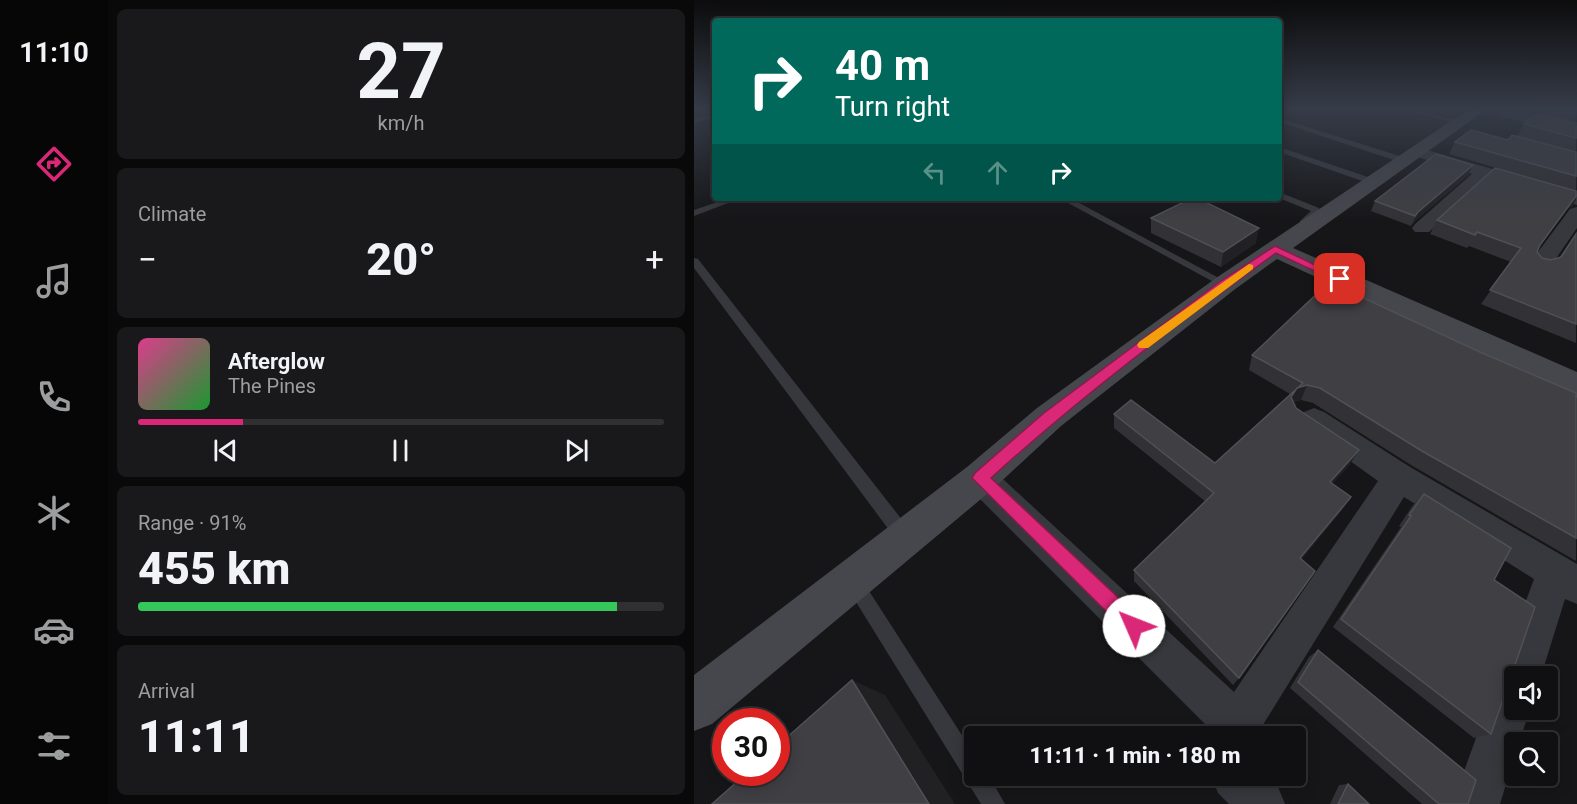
<!DOCTYPE html>
<html lang="en">
<head>
<meta charset="utf-8">
<style>
  body { margin:0; font-family:Roboto,sans-serif; background:#19191b; color:#f1f3f6; height:100vh; display:flex; flex-direction:column; font-size:22px; white-space:nowrap }
  * { box-sizing:border-box; margin:0 }
  p { font-size:20px; color:#9c9d9f }
  .icon { flex:none; width:33px; height:33px; fill:none; stroke:currentColor; stroke-width:2; stroke-linecap:round; stroke-linejoin:round }
  .map { position:relative; flex:1; overflow:hidden }
  .drawer { display:flex; flex-direction:column; gap:9px; padding:9px; background:#09090a; width:586px }
  .drawer>* { flex:none }
  .guide { position:absolute; left:18px; top:18px; width:570px; height:183px; border-radius:6px; box-shadow:0 3px 15px #0003,0 0 0 2px #303032; background:#00695c; color:#fff; overflow:hidden }
  .fabs { position:absolute; left:810px; top:666px; display:grid; gap:12px }
  .fabs a { display:grid; place-items:center; width:54px; height:54px; border-radius:6px; background:#101012; box-shadow:0 3px 15px #0003,0 0 0 2px #303032; font-size:30px }
  .speed { position:absolute; left:18px; top:708px; display:flex; gap:12px; font-size:30px; font-weight:700; text-align:center }
  .speed>* { display:grid; place-content:center; width:78px; height:78px; border-radius:50%; background:#101012; box-shadow:0 3px 15px #0003,0 0 0 2px #303032; line-height:1 }
  .speed .limit { border:9px solid #d22; background:#fff; color:#111 }
  .pin { position:absolute; display:grid; place-items:center; width:51px; height:51px; color:#fff; margin:-26px; border-radius:12px; box-shadow:0 3px 9px #0006 }
  .me { position:absolute; width:66px; margin:-33px; rotate:314deg; stroke-linejoin:round; filter:drop-shadow(0 0 4px #0008) }
  .turn { display:flex; align-items:center; gap:21px; height:126px; padding:0 24px; font-size:27px }
  .turn .icon { width:78px; height:78px; stroke-width:2.5 }
  .turn b { display:block; font-size:42px; line-height:51px }
  .lanes { display:flex; align-items:center; height:57px; padding:0 24px; background:#0003; justify-content:center; gap:30px; direction:ltr }
  .lanes .off { opacity:.35 }
  .big { font-size:45px; font-weight:800; line-height:1.1 }
  .drawer .tile { flex:1; display:flex; flex-direction:column; justify-content:center; gap:9px; min-width:0; padding:0 21px; border-radius:9px; background:#19191b }
  .drawer .dial { align-items:center; gap:0 }
  .dial b { font-size:78px; line-height:1 }
  .song { display:flex; align-items:center; gap:18px }
  .cover { width:72px; height:72px; border-radius:9px; background:linear-gradient(135deg,hsl(330 70% 55%),hsl(130 70% 35%)) }
  .played { height:6px; border-radius:3px; background:linear-gradient(90deg,#db2777 20%,#303032 20%) }
  .keys { display:flex; justify-content:space-around; direction:ltr }
  .heat { display:flex; justify-content:space-between; align-items:center; font-size:33px; direction:ltr }
  .charge { height:9px; border-radius:4px; background:linear-gradient(90deg,#34c759 91%,#303032 0) }
  .trip { position:absolute; left:270px; top:726px; width:342px; height:60px; border-radius:6px; background:#101012; box-shadow:0 3px 15px #0003,0 0 0 2px #303032; font-weight:800; line-height:60px; text-align:center }
  main { display:flex; flex:1; min-height:0 }
  .dock { display:flex; flex-direction:column; width:108px; justify-content:space-around; align-items:center; background:#060607; color:#9c9d9f }
  .dock .icon { width:42px; height:42px }
  .dock .active { color:#db2777 }
  .dock b { font-size:27px; color:#f1f3f6 }
  .map>svg:first-child { display:block }
</style>
</head>
<body>
<main>
<nav class="dock">
<b>11:10</b>
<svg class="icon active" aria-label="directions" viewBox="0 0 24 24"><path d="M12 3l9 9-9 9-9-9zM9 14v-3h6M13 9l2 2-2 2"/></svg>
<svg class="icon" aria-label="music" viewBox="0 0 24 24"><path d="M9 18V5l10-2v13"/><circle cx="6" cy="18" r="3"/><circle cx="16" cy="16" r="3"/></svg>
<svg class="icon" aria-label="phone" viewBox="0 0 24 24"><path d="M5 4h4l2 5-3 2q2 4 5 5l2-3 5 2v4C11 20 4 13 5 4z"/></svg>
<svg class="icon" aria-label="climate" viewBox="0 0 24 24"><path d="M12 3v18M4 7l16 10M4 17L20 7"/></svg>
<svg class="icon" aria-label="car" viewBox="0 0 24 24"><path d="M5 17H2v-5l4-1 3-4h7l3 4 3 1v5h-3M9 17h6M6 11h13"/><circle cx="7" cy="17" r="2"/><circle cx="17" cy="17" r="2"/></svg>
<svg class="icon" aria-label="filters" viewBox="0 0 24 24"><path d="M4 7h16M4 17h16"/><circle cx="9" cy="7" r="2"/><circle cx="15" cy="17" r="2"/></svg>
</nav>
<section class="drawer">
<div class="tile dial"><b>27</b><p>km/h</p></div>
<div class="tile"><p>Climate</p>
<div class="heat"><a>−</a><b class="big">20°</b><a>+</a></div>
</div>
<div class="tile">
<div class="song"><i class="cover"></i><div><b>Afterglow</b><p>The Pines</p></div></div>
<div class="played"></div>
<div class="keys"><svg class="icon" aria-label="previous" viewBox="0 0 24 24"><path d="M18 5L8 12l10 7zM5 5v14"/></svg><svg class="icon" aria-label="pause" viewBox="0 0 24 24"><path d="M8 5v14M16 5v14"/></svg><svg class="icon" aria-label="next" viewBox="0 0 24 24"><path d="M6 5l10 7-10 7zM19 5v14"/></svg></div>
</div>
<div class="tile"><p>Range · 91%</p><b class="big">455 km</b><div class="charge"></div></div>
<div class="tile"><p>Arrival</p><b class="big">11:11</b></div>
</section>
<div class="map">
<svg width="883" height="804" viewBox="0 0 883 804">
  <rect width="100%" height="100%" fill="#161618"/>
  <g fill="none" stroke-linecap="round" stroke-linejoin="round">
    <g fill="#37383d" fill-rule="evenodd">
      <path d="M597 109H604L597 113 594 111Z"/>
      <path d="M709 109H718L768 122 765 124Z"/>
      <path d="M21 113V117L0 123V119Z"/>
      <path d="M585 118 712 158 713 160 706 162 585 122Z"/>
      <path d="M585 147 680 179 681 181 674 183 585 152Z"/>
      <path d="M585 192 625 208 626 210C623 217 614 227 606 225V221L617 211 585 198Z"/>
      <path d="M35 198H47L0 216V210Z"/>
      <path d="M365 198H376L536 284 531 287 527 286Z"/>
      <path d="M0 258 4 259 216 530 218 536 216 542 210 544 204 542 0 268Z"/>
      <path d="M160 574 166 577 280 754V776H295L311 804H287L154 589 151 583 154 577Z"/>
    </g>
    <g fill="#37383d" fill-rule="evenodd">
      <path d="M814 110 883 126V135L809 117 807 114Z"/>
      <path d="M723 147 883 194V205L793 178 735 232H721L718 228 721 224 778 174 717 155 715 152Z"/>
      <path d="M883 207V228L854 270 846 272 838 270 835 265 838 260 876 209Z"/>
      <path d="M620 408 630 412 716 467 883 564V604L871 599 847 676H820V710H836L825 742H820V758L806 804H758L840 579 710 497 562 736H515L517 730 275 488 270 478 275 468 286 464 297 468 540 692 684 481 610 428 605 420 610 412Z"/>
      <path d="M517 776H573L584 787 591 804H535L524 793Z"/>
    </g>
    <path fill="#45474d" fill-rule="evenodd" d="M775 109H793L599 248 883 372V398L583 259 540 290 367 426 299 489 18 724 0 731V675L273 467 343 408 522 278Z"/>
  </g>
  <g fill="#323236">
    <path d="M837 109H882V200L878 206 874 208 846 246 843 252 848 258 857 260 865 258 882 233V343L787 304 817 262 775 246 773 248 736 234 743 220 830 176 755 154 761 142 814 140 823 136 830 124 846 115 848 111Z"/>
    <path d="M779 165 774 175 720 222 717 226 677 211 681 201Z"/>
    <path d="M457 218 562 243 527 267 457 233Z"/>
    <path d="M667 297 788 353 882 393V561L717 465 619 403 607 400 599 402 602 408 656 464 638 484 648 510 607 559 545 678 539 685 440 581V570L512 502 420 428V414L521 463 596 394 555 370 558 355Z"/>
    <path d="M730 494 800 580 797 734 780 738 639 627 707 527 705 526 719 505Z"/>
    <path d="M624 650 774 804H728L596 688 615 657Z"/>
    <path d="M654 784 675 804H636L645 785Z"/>
  </g>
  <g fill="#212124">
    <path d="M779 165 774 175 720 222 717 226 724 212Z"/>
    <path d="M882 196V200L878 206 874 208Z"/>
    <path d="M565 228 562 243 527 267 529 252Z"/>
    <path d="M672 286 665 301 663 295Z"/>
    <path d="M613 385 607 400 597 403V397L603 388Z"/>
    <path d="M665 450 656 464 628 496 636 482Z"/>
    <path d="M657 497 648 510 599 570 606 558Z"/>
    <path d="M158 680 191 695 261 804H235Z"/>
  </g>
  <g fill="#3f3f44" stroke="#4f5156" stroke-width="1.5">
    <path d="M842 114 882 123V138L830 124Z"/>
    <path d="M777 130 814 140 818 135 882 152V176L761 142Z"/>
    <path d="M742 154 779 165 724 212 721 216 681 201Z"/>
    <path d="M801 168 882 191V196L846 245 843 252 848 258 857 260 867 257 882 234V324L796 290 827 248 783 232 781 235 743 220Z"/>
    <path d="M498 198H503L565 228 529 252 457 218Z"/>
    <path d="M644 274 672 286 663 295 788 353 882 393V538L728 451 626 388 613 385 603 388 597 397 602 408 665 450 636 482 657 497 606 558 621 571 545 678 440 570 520 493 420 414 437 400 521 463 609 383 558 355Z"/>
    <path d="M730 494 817 548 800 580 841 607 797 734 647 619 717 516 715 515Z"/>
    <path d="M624 650 782 780 774 804H745L604 682Z"/>
    <path d="M158 680 235 804H18L54 772H82V747Z"/>
    <path d="M654 784 675 804H644Z"/>
  </g>
  <linearGradient id="sky" x2="0" y2="1"><stop stop-color="#0c0c0d"/><stop offset="0.49" stop-color="#363c48"/><stop offset="1" stop-color="#363c48" stop-opacity="0"/></linearGradient>
  <rect width="883" height="221" fill="url(#sky)"/>
  <path fill="#db2777" stroke="#8e194d" stroke-width="1.5" d="M581 246 651 279 646 282 642 281 582 253C483 323 386 397 297 478L447 619 450 626 447 633 440 636 434 633 278 478 281 473 350 413 527 281Z"/>
  <path fill="#f59e0b" d="M555 264 559 265V269L454 348H445L443 345 445 342Z"/>
</svg>
<div class="fabs">
<a><svg class="icon" aria-label="sound" viewBox="0 0 24 24"><path d="M4 9h4l5-4v14l-5-4H4zM17 9q2 3 0 6"/></svg></a>
<a><svg class="icon" aria-label="search" viewBox="0 0 24 24"><circle cx="10" cy="10" r="6"/><path d="M15 15l6 6"/></svg></a>
</div>
<div class="speed"><div class="limit">30</div></div>
<div class="pin" style="left:646px;top:279px;background:#d93025"><svg class="icon" aria-label="arrive" viewBox="0 0 24 24"><path d="M6 21V4h12l-3 4 3 4H6"/></svg></div>
<svg class="me" style="left:440px;top:626px" viewBox="-20 -20 40 40"><circle r="19" fill="#fff"/><path d="M0-13L10 11 0 6-10 11z" fill="#db2777"/></svg>
<div class="trip">11:11 · 1 min · 180 m</div>
<div class="guide">
<div class="turn"><svg class="icon" aria-label="right" viewBox="0 0 24 24"><path d="M7 20v-9h11M14 6l5 5-5 5"/></svg><div><b>40 m</b>Turn right</div></div>
<div class="lanes"><svg class="icon off" aria-label="left" viewBox="0 0 24 24"><path d="M17 20v-9H6M10 6l-5 5 5 5"/></svg><svg class="icon off" aria-label="ahead" viewBox="0 0 24 24"><path d="M12 20V5M6 11l6-6 6 6"/></svg><svg class="icon" aria-label="right" viewBox="0 0 24 24"><path d="M7 20v-9h11M14 6l5 5-5 5"/></svg></div>
</div>
</div>
</main>
</body>
</html>
